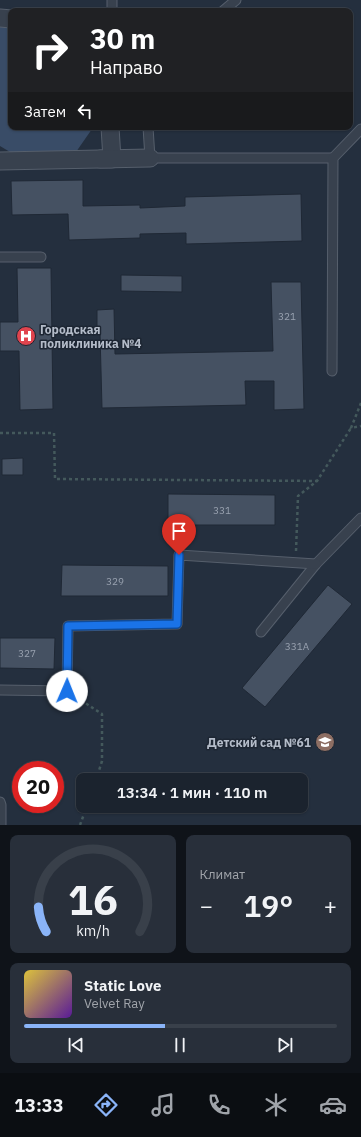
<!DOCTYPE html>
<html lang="ru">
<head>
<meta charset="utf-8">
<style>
  body { margin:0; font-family:"IBM Plex Sans",sans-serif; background:#282f3a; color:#f1f3f6; height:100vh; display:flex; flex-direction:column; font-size:15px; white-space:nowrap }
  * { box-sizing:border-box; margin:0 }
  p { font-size:13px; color:#a0a4aa }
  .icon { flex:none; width:22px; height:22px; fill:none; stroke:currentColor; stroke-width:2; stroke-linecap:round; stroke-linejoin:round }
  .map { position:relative; height:825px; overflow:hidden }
  .side { display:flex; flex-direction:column; gap:10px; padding:10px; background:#0f1319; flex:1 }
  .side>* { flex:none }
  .top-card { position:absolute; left:8px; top:8px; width:345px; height:122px; border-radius:8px; box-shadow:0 1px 3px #0004,0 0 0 1px #39404a; background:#202124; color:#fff; overflow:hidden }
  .speed { position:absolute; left:12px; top:761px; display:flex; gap:8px; font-size:20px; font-weight:700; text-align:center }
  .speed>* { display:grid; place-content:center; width:52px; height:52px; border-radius:50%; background:#1b232e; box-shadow:0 1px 3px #0004,0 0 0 1px #39404a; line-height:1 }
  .speed .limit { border:6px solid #d22; background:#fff; color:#111 }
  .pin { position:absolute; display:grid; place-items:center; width:34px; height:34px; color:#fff; margin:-41px -17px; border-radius:50% 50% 50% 0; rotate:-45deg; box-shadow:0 0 4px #0007 }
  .pin .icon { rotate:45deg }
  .me { position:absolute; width:44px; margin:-22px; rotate:1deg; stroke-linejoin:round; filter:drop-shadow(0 0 3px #0008) }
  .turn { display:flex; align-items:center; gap:14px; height:84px; padding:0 16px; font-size:18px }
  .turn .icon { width:52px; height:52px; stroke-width:2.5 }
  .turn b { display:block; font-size:28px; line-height:34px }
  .then { display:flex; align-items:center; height:38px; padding:0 16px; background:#0003; gap:8px; font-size:15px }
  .big { font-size:30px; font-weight:600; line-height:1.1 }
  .side .card { flex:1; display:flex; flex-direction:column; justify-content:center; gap:6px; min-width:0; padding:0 14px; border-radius:8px; background:#282f3a }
  .side .dial { align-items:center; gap:0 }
  .dial svg { height:104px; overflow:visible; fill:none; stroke:#39404a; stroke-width:7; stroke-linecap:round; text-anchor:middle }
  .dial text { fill:#f1f3f6; stroke:none }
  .song { display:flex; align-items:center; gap:12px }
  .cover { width:48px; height:48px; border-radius:6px; background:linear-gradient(135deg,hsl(50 70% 55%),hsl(270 70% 35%)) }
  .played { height:4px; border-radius:2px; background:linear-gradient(90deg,#8ab4f8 45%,#39404a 45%) }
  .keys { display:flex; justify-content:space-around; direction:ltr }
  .heat { display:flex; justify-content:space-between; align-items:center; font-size:22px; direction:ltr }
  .side .tiles { flex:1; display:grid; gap:10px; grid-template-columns:1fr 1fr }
  .card:last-child { grid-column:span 2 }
  .trip { position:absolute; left:76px; top:773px; width:232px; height:40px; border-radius:8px; background:#1b232e; box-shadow:0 1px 3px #0004,0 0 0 1px #39404a; font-weight:600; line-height:40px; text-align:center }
  .dock { display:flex; height:64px; justify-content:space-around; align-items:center; background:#0b0e12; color:#a0a4aa }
  .dock .icon { width:28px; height:28px }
  .dock .current { color:#8ab4f8 }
  .dock b { font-size:18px; color:#f1f3f6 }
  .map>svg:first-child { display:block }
</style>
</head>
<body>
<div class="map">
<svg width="361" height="825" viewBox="0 0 361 825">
  <rect width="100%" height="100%" fill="#242f3e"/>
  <path fill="#394c67" d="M0 25H11V127H93L92 129 76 152 15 155 0 146Z"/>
  <g fill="#455162" stroke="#1f2835">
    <path d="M83 180V206L140 205V208L185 206V197L301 194 302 241 186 244V233L140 234V238L69 240 68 214 12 215 11 181Z"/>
    <path d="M17 268H51L53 409 20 410 19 351H0V322H18Z"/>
    <path d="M121 275 182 276V292L121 291Z"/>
    <path d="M271 282H301L304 409 274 410V381H245L246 405 102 408 100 333H97V310L114 309 115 354 273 351Z"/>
    <path d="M23 458V475H2V459Z"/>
    <path d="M168 494 275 495V525H168Z"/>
    <path d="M62 565 168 566V596H61Z"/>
    <path d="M328 585 352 604 265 707 242 688Z"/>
    <path d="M0 638H55L54 669 0 668Z"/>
  </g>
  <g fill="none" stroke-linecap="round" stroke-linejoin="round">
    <defs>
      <g id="lane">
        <path d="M112 0V11"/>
        <path d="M223 11 236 0"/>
        <path d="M148 127 150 158H333"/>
        <path d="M0 257H41"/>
        <path d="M332 371 333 158 361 129"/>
        <path d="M261 632 316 564 361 518"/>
        <path d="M0 690 67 691 68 626 177 624 179 555 316 564"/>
        <path d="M0 802 1 805V825"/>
      </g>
      <g id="street">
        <path d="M0 18 11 19"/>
        <path d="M100 159H112L110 127"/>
        <path d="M0 161 150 158"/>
      </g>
    </defs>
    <use href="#lane" stroke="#565f6c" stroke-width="11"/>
    <use href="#street" stroke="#565f6c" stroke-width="19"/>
    <g stroke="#44595c" stroke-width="2.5" stroke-dasharray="3 3" stroke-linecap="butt">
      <path d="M361 403 351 428 361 426"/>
      <path d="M0 433H54L55 479 317 481"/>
      <path d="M296 551 298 496 317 481 351 428"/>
      <path d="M76 697 102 714V761L96 780"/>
      <path d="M80 825 87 806"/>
    </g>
    <use href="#lane" stroke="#38414e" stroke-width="9"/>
    <use href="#street" stroke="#38414e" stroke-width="17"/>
  </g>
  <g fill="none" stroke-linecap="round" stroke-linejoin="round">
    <defs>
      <path id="route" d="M67 691 68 626 177 624 179 555"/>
    </defs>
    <use href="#route" stroke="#114b97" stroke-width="10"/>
    <use href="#route" stroke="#1a73e8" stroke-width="7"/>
  </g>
  <defs>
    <symbol id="hospital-disc" viewBox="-11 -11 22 22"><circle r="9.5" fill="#e0444e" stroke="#1d2633"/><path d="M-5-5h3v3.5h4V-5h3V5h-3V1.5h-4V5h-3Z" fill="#fff"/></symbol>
    <symbol id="school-disc" viewBox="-11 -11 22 22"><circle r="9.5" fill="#8d6e63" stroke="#1d2633"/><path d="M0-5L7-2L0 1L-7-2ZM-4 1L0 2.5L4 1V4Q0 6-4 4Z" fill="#fff"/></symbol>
  </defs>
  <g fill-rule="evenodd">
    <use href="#hospital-disc" x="15" y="325" width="22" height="22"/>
    <use href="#school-disc" x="314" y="731" width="22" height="22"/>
  </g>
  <g text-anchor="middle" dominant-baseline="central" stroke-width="3" stroke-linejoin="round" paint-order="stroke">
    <g font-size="10" fill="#98a1af">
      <text x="287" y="316">321</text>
      <text x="222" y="510">331</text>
      <text x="115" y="581">329</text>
      <text x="297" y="646">331А</text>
      <text x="27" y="653">327</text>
    </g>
    <g font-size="12" font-weight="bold" fill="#b4bcc9" stroke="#1d2633" text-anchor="start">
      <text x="40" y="329">Городская<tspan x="40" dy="14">поликлиника №4</tspan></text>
      <text x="311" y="742" text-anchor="end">Детский сад №61</text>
    </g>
  </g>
</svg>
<div class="speed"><div class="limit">20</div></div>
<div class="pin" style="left:179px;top:555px;background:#d93025"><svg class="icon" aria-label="arrive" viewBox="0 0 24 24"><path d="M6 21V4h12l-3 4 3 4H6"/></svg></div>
<svg class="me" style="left:67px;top:691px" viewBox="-20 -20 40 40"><circle r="19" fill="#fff"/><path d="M0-13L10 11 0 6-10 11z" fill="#1a73e8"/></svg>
<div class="trip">13:34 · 1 мин · 110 m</div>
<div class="top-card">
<div class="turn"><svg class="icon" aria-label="right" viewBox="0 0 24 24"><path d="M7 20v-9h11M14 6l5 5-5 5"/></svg><div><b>30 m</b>Направо</div></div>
<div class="then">Затем<svg class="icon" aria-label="left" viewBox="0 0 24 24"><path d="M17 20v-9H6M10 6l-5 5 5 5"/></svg></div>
</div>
</div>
<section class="side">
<div class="tiles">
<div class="card dial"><svg viewBox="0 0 100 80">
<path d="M14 69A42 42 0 1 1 86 69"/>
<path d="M14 69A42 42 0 0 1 8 50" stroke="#8ab4f8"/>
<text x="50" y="56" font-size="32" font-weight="700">16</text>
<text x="50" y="72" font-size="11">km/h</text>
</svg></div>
<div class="card"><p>Климат</p>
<div class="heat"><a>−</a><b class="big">19°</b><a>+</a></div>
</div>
<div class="card">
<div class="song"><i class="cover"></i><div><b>Static Love</b><p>Velvet Ray</p></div></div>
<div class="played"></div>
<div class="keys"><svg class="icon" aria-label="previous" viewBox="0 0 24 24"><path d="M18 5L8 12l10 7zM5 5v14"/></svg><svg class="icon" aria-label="pause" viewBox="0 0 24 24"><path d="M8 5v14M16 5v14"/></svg><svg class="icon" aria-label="next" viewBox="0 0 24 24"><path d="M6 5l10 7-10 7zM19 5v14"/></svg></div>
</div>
</div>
</section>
<nav class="dock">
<b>13:33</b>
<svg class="icon current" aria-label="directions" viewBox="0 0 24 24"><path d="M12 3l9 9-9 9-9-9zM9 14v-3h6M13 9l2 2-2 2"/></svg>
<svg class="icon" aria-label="music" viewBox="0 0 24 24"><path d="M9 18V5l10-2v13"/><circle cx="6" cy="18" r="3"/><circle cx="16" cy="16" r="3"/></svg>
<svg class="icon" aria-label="phone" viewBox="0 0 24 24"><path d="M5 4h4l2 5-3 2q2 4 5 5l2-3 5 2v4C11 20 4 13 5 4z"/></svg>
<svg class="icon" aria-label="climate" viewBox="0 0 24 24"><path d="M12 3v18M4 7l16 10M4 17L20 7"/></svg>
<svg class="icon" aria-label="car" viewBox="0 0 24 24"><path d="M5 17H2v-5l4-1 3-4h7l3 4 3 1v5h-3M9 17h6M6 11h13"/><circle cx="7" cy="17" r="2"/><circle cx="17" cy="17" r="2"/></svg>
</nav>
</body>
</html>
